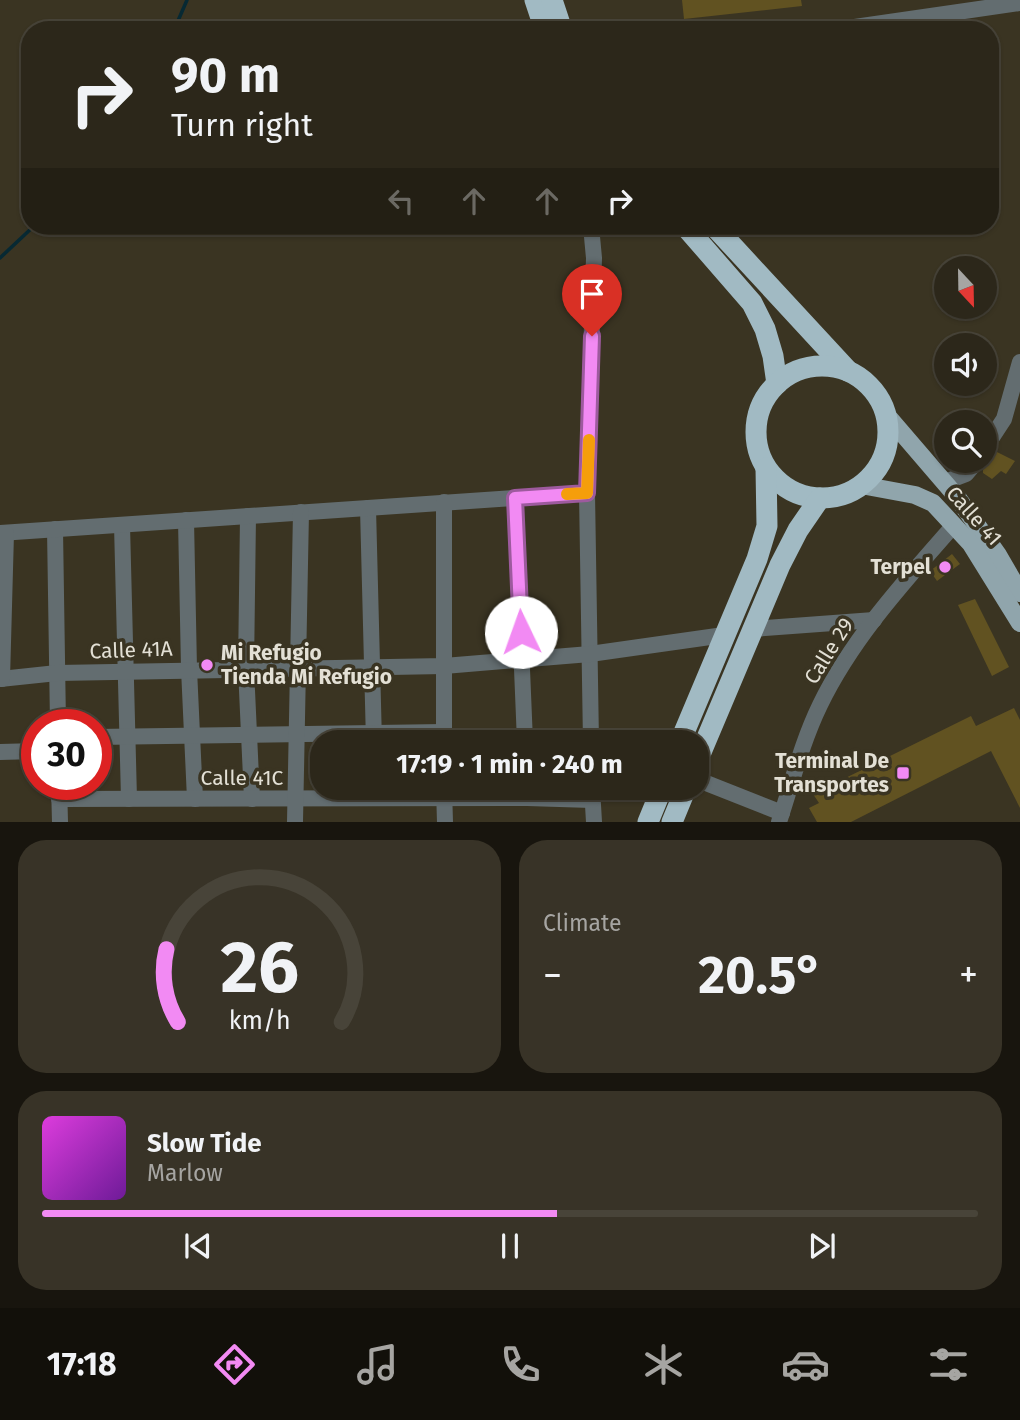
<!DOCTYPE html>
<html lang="en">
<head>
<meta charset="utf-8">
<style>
  body { margin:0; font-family:"Fira Sans",sans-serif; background:#383327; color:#f1f3f6; height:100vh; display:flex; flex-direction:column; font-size:26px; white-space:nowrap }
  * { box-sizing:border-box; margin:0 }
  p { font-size:23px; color:#a6a5a2 }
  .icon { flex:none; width:38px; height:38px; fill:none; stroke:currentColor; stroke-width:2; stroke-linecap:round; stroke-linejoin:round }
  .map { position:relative; height:822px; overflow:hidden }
  .side { display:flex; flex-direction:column; gap:18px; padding:18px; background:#18150e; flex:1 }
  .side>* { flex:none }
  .banner { position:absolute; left:21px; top:21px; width:978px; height:214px; border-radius:28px; box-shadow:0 2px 5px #0004,0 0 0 2px #484439; background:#2c271a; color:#f1f3f6; overflow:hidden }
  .needle { width:46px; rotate:158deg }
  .controls { position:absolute; left:934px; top:256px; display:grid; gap:14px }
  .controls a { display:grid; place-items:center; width:63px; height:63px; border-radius:50%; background:#2c271a; box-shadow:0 2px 5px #0004,0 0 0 2px #484439; font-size:35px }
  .speed { position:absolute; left:21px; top:709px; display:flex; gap:14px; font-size:35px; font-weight:700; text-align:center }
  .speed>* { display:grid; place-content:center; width:91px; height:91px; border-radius:50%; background:#2c271a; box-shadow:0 2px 5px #0004,0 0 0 2px #484439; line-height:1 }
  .speed .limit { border:10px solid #d22; background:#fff; color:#111 }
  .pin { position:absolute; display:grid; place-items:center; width:60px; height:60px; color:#fff; margin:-72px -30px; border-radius:50% 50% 50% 0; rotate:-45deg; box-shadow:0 0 7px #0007 }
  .pin .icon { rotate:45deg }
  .me { position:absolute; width:77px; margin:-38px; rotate:357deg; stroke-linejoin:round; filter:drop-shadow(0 0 5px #0008) }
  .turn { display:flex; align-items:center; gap:24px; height:147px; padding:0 35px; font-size:32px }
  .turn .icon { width:91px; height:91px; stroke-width:2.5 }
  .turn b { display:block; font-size:49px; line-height:60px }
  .lanes { display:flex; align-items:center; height:66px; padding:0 35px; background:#0003; justify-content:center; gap:35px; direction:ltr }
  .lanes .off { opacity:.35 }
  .big { font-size:52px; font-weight:700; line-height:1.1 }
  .side .card { flex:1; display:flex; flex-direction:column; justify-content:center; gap:10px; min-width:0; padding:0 24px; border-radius:28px; background:#383327 }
  .side .dial { align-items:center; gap:0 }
  .dial svg { height:182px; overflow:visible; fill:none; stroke:#484439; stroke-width:7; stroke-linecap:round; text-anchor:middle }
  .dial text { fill:#f1f3f6; stroke:none }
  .song { display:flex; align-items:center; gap:21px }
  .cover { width:84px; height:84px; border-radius:10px; background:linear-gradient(135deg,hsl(300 70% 55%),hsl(280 70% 35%)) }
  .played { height:7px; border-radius:4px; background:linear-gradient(90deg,#f28af3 55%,#484439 55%) }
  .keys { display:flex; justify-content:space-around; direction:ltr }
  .heat { display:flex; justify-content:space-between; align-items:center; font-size:38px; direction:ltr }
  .side .tiles { flex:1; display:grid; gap:18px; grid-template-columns:1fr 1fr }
  .card:last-child { grid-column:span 2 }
  .trip { position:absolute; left:310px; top:730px; width:399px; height:70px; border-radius:28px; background:#2c271a; box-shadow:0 2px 5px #0004,0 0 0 2px #484439; font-weight:700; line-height:70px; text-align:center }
  .dock { display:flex; height:112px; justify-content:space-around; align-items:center; background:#12100a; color:#a6a5a2 }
  .dock .icon { width:49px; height:49px }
  .dock .selected { color:#f28af3 }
  .dock b { font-size:32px; color:#f1f3f6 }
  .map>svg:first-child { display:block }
</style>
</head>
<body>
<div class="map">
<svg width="1020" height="822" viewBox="0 0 1020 822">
  <rect width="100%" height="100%" fill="#3a3422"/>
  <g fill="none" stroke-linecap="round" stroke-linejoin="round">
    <g stroke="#072933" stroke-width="3.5">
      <path d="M174 30 187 0"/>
      <path d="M0 258 34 226"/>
    </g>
  </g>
  <g fill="#615221">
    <path d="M682 0H801L802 6 684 19Z"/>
    <path d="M995 451 1015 461 1006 474 1001 471 992 479 983 473V470Z"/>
    <path d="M952 554 960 564 937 581 930 571Z"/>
    <path d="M975 599 1009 667 992 676 958 605Z"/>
    <path d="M1014 708 1020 720V808L991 751 851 822H817L809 808 819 803 813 794 971 716 976 726Z"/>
  </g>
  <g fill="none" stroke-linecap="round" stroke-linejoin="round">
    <g stroke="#636d70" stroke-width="16">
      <path d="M834 30 1020 3"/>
      <path d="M591 226 594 258 587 493 591 742"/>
      <path d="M985 448 1004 419 1020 362"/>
      <path d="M945 482 966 474 978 460"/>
      <path d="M515 498 525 742"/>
      <path d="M368 508 374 742"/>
      <path d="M248 516 246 669 252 799"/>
      <path d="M186 520 189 669 195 799"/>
      <path d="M122 525 129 799"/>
      <path d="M55 529 58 724"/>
      <path d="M0 533 587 493"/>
      <path d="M753 629 874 620"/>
      <path d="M0 679 57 673 444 666 590 654 724 635"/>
      <path d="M2 679 6 533"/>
      <path d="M96 737 444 732"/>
      <path d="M444 742V502"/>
      <path d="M0 752 37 751"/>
      <path d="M696 779 782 813"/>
      <path d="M59 784 60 822"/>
      <path d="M592 788 594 822"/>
      <path d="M444 789 445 822"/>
      <path d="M59 799 527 798 592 800"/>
      <path d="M295 822 301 512"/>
      <path d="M779 822C792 783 802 742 820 705 853 637 905 581 954 525"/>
    </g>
    <g stroke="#90a5ac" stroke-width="18">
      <path d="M884 412 957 497 998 555 1020 593"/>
      <path d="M861 485 915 495 933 503 971 544 1020 623"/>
    </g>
    <g stroke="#a1bac3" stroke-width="21">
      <path d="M535 0 545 30"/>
      <path d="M552 0 562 30"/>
      <path d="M685 226 752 303 765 329 773 356 777 384"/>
      <path d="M714 226 848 371"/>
      <circle cx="822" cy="432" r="66"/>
      <path d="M680 742 757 559 767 526 766 468"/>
      <path d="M696 764 780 565 798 530 820 498"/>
      <path d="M648 822 662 788"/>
      <path d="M672 822 686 788"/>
    </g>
  </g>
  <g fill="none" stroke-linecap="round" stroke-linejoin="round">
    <defs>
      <path id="route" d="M521 632 515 498 587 493 592 336"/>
    </defs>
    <use href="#route" stroke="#9d5a9e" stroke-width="18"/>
    <use href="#route" stroke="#f28af3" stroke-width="12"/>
    <path stroke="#f59e0b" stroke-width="12" d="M567 494 587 493 589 440"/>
  </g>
  <g fill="#f28af3" stroke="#3a3422" stroke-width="2.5">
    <circle cx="945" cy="567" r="7"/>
    <circle cx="207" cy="665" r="7"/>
    <rect x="896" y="766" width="14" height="14" rx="3.5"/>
  </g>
  <g text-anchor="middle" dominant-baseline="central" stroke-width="7" stroke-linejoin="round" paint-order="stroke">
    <g font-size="21" fill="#e3e0d5" stroke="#3a3422">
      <text transform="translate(974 516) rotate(48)">Calle 41</text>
      <text transform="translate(131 650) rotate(-2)">Calle 41A</text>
      <text transform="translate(829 651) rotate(-58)">Calle 29</text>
      <text x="242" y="778">Calle 41C</text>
    </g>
    <g font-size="21" font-weight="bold" fill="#e3e0d5" stroke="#3a3422" text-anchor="end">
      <text x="931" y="567">Terpel</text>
      <text x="221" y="653" text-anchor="start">Mi Refugio<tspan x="221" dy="24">Tienda Mi Refugio</tspan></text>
      <text x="889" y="761">Terminal De<tspan x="889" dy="24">Transportes</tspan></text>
    </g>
  </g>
</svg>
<div class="controls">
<a><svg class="needle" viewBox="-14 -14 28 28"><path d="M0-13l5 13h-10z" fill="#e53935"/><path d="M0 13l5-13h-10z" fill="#a6a5a2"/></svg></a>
<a><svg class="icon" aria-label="sound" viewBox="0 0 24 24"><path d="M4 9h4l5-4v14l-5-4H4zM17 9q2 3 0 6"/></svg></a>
<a><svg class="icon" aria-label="search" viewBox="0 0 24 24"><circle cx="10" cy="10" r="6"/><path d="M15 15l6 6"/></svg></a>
</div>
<div class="speed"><div class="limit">30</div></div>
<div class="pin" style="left:592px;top:336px;background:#d93025"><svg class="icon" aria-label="arrive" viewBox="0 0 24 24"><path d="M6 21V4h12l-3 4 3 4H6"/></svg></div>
<svg class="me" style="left:521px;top:632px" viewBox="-20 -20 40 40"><circle r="19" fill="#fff"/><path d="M0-13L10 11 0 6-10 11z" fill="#f28af3"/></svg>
<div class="trip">17:19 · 1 min · 240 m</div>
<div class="banner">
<div class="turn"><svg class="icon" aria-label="right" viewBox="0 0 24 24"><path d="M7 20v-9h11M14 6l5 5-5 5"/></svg><div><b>90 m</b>Turn right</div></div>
<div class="lanes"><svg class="icon off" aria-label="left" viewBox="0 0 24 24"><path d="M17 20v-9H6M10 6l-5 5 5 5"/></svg><svg class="icon off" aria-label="ahead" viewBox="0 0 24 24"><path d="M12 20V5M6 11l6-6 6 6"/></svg><svg class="icon off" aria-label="ahead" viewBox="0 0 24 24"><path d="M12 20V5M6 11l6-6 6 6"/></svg><svg class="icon" aria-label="right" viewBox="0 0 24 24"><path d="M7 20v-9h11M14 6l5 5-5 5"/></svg></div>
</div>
</div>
<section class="side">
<div class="tiles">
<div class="card dial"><svg viewBox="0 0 100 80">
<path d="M14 69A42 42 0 1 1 86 69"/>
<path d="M14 69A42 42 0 0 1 9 37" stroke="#f28af3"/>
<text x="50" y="56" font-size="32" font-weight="700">26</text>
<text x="50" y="72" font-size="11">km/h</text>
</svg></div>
<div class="card"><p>Climate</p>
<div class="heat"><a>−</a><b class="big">20.5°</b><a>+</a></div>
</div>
<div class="card">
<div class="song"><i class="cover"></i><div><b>Slow Tide</b><p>Marlow</p></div></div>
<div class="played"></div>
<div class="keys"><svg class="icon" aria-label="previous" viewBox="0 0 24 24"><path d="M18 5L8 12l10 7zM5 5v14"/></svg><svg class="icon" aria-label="pause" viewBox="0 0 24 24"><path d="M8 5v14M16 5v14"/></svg><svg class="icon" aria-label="next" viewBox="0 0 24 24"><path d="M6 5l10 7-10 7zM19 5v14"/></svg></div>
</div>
</div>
</section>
<nav class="dock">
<b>17:18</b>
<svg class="icon selected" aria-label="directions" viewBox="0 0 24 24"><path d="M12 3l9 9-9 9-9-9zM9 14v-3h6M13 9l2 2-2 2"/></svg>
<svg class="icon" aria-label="music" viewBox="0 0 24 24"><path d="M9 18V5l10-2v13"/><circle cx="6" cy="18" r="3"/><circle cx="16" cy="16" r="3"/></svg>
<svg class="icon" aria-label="phone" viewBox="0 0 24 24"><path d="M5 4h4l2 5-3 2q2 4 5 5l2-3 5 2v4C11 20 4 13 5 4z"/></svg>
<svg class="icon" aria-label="climate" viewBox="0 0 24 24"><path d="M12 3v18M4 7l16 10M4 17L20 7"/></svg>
<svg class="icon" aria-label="car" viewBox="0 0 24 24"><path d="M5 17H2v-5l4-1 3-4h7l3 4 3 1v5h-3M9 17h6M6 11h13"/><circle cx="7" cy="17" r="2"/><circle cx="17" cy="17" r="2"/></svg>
<svg class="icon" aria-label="filters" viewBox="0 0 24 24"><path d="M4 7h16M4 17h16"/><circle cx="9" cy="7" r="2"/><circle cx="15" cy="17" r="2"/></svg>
</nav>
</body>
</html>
